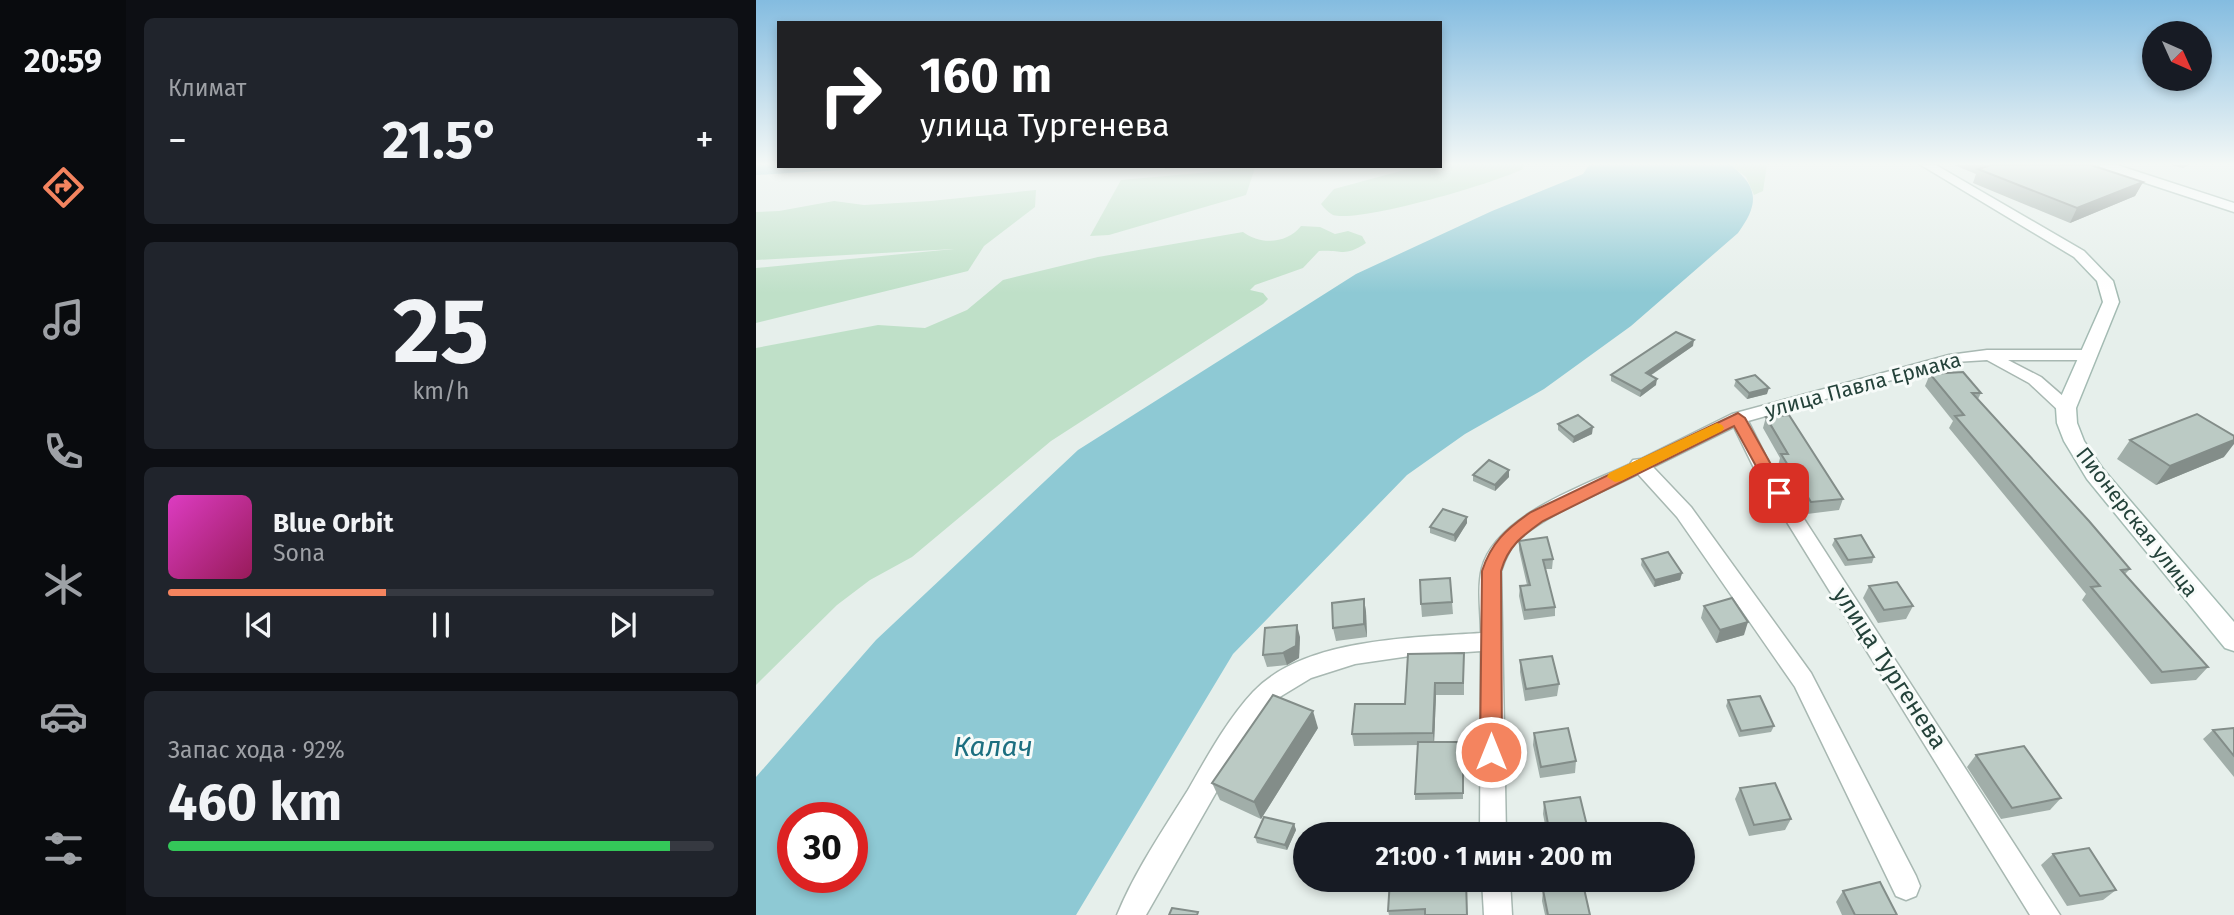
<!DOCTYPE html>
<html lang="ru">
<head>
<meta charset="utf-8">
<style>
  body { margin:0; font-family:"Fira Sans",sans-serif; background:#20242c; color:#f1f3f6; height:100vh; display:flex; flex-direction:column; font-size:26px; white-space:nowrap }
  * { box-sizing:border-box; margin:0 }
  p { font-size:23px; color:#9ea1a6 }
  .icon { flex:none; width:38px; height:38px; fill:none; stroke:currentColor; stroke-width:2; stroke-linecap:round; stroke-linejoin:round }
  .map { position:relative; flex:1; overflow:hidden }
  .sheet { display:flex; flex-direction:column; gap:18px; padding:18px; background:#0d0f14; width:630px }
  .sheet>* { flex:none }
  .guide { position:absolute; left:21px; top:21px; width:665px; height:147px; border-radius:0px; box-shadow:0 4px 10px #0003; background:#202124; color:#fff; overflow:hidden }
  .needle { width:46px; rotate:135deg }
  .tools { position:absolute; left:1386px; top:21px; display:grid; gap:14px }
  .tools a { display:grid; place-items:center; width:70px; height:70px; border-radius:50%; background:#171b24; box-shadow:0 4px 10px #0003; font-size:35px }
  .speed { position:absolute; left:21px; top:802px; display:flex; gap:14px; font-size:35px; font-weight:700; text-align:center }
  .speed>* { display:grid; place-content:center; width:91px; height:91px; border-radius:50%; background:#171b24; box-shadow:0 4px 10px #0003; line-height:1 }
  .speed .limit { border:10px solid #d22; background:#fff; color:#111 }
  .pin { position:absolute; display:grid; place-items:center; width:60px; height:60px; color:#fff; margin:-30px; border-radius:14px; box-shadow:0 4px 10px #0006 }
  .me { position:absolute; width:77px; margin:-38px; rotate:0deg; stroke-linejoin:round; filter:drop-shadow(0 0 5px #0008) }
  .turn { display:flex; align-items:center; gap:24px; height:147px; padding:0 28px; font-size:32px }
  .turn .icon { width:91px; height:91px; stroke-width:2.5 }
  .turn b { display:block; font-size:49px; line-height:60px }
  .big { font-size:52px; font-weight:700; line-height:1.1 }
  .sheet .card { flex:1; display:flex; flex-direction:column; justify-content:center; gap:10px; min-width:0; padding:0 24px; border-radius:10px; background:#20242c }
  .sheet .dial { align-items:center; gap:0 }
  .dial b { font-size:91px; line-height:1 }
  .song { display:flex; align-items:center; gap:21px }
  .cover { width:84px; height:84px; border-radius:10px; background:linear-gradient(135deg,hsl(310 70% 55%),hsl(330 70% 35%)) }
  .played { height:7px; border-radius:4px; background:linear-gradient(90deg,#f4845f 40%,#363941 40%) }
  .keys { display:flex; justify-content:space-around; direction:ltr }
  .heat { display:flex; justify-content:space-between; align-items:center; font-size:38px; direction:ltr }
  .charge { height:10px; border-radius:5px; background:linear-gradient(90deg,#34c759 92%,#363941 0) }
  .trip { position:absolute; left:537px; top:822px; width:402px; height:70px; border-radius:35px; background:#171b24; box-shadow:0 4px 10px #0003; font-weight:700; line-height:70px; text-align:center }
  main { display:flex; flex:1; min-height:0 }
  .menu { display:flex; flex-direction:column; width:126px; justify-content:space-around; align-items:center; background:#090b0e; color:#9ea1a6 }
  .menu .icon { width:49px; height:49px }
  .menu .current { color:#f4845f }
  .menu b { font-size:32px; color:#f1f3f6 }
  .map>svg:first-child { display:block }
</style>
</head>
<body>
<main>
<nav class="menu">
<b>20:59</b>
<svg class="icon current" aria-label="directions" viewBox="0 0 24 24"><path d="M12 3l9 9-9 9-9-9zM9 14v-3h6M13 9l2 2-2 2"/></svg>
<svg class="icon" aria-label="music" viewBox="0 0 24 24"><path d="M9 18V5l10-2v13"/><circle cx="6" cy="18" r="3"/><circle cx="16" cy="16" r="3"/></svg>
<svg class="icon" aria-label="phone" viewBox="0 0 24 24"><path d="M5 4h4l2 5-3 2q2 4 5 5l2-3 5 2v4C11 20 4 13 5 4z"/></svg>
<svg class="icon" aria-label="climate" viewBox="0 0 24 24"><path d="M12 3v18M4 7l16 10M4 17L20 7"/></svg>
<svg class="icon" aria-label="car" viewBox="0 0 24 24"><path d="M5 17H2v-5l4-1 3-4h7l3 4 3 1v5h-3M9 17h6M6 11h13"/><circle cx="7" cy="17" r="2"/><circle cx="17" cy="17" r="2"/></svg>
<svg class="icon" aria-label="filters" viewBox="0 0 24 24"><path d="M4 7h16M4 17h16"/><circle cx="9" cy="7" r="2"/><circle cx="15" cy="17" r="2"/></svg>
</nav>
<section class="sheet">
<div class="card"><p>Климат</p>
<div class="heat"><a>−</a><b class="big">21.5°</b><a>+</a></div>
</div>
<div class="card dial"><b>25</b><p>km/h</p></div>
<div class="card">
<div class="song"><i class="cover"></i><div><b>Blue Orbit</b><p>Sona</p></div></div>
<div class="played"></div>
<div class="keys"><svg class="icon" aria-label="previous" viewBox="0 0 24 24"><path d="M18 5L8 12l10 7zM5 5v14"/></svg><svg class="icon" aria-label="pause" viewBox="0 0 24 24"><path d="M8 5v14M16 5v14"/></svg><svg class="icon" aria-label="next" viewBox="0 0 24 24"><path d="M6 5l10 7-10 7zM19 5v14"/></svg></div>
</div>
<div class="card"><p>Запас хода · 92%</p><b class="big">460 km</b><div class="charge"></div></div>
</section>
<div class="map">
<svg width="1478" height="915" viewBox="0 0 1478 915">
  <rect width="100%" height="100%" fill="#e6efeb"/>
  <g fill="#bfe0c8">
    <path d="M684 165H768L767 169C739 183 604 223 577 215 573 213 568 208 565 204L578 189 663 166Z"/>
    <path d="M975 165H1011L1007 191 998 195 990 177Z"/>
    <path d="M499 168 490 195 353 235 334 236 365 180Z"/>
    <path d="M280 190 279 207 228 246 212 271 0 323V268L198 249 0 260V212L23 211 78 201 108 205 175 201Z"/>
    <path d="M545 226 564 227 579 234 592 231 606 236 610 243C587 258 586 249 563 251L547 268 499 285 494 290 507 293 512 299 507 304 295 441 156 557 114 580 81 605 0 685V348L122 325 169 328 211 310 247 280 342 257 487 232C504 245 531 244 545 226Z"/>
  </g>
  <g fill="#8ec9d4" fill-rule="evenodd">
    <path d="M0 165 149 166 0 175Z"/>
    <path d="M833 165H975C1003 188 1003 204 982 233L875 326 788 389 709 434 651 475 477 654 320 915H0V777L120 640 322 450 600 274 736 211 827 174ZM37 817H96V877H37Z"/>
  </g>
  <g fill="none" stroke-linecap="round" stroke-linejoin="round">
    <defs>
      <g id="street">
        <path d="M1231 350H1332L1340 355 1332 360H1252L1285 377 1316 404 1318 408 1316 412H1304L1273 383 1231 360 1199 362 992 421 1017 471 1304 915H1274L1000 472 978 427 897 467 935 507 1055 673 1160 876 1164 886 1160 896 1150 900 1140 896 1039 687 921 517 882 474C847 492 792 513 763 539 754 547 749 559 745 571L750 835H724L725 651 654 656 599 664 555 678 522 698 494 733 390 915H361C379 871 407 830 432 790 451 757 471 720 497 692 548 638 655 638 725 633 725 613 721 588 726 568 740 515 828 486 874 464L877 460 885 459 976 414 1193 355Z"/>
        <path d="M726 880H754L756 915H728Z"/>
      </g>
      <g id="secondary">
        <path d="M1165 165H1180L1328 251 1357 281 1363 302 1320 408 1321 423 1328 441 1347 469 1478 622V651L1469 648 1331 479 1308 441 1301 423 1300 408 1347 302 1341 281 1318 257Z"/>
        <path d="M1343 165H1361L1478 203V212L1344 168Z"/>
      </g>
    </defs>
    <use href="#street" stroke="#a8b8b2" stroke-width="3"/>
    <use href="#secondary" stroke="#a4bbb3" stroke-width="3"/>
    <use href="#street" fill="#fff" fill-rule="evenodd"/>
    <use href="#secondary" fill="#fff" fill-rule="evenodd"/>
  </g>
  <g fill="#a1aea9">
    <path d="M1198 165H1335L1387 182 1379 196 1314 223 1217 183 1220 174Z"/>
    <path d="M1415 165H1433L1427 168Z"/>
    <path d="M937 346 894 376 900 385 884 397 855 381V375Z"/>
    <path d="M1174 374 1225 393 1222 399 1374 569 1369 574 1452 667 1440 680 1395 684 1326 600 1330 594 1193 428 1197 421 1169 386Z"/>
    <path d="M980 380 1011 394 991 399 978 386Z"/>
    <path d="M1010 417 1087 499 1083 510 1051 514 1022 466 1024 458 1007 428Z"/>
    <path d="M802 424 836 434 817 443 802 430Z"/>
    <path d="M1374 440 1468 457 1400 485 1361 459Z"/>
    <path d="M753 470V477L739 491 717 481V475Z"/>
    <path d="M711 523 699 542 674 533V527Z"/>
    <path d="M1079 539 1118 557 1116 563 1089 566 1076 545Z"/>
    <path d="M763 541 797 559 796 569H789L799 607V616L768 620 763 596 764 586 771 585 763 550Z"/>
    <path d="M886 559 926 573 924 580 898 587 885 565Z"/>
    <path d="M694 578 697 614 666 617 665 604Z"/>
    <path d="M1113 586 1157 606 1150 619 1122 623 1107 598Z"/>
    <path d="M608 599 610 612 611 637 580 641 577 628Z"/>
    <path d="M948 606 988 635 960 643 945 618Z"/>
    <path d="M544 637 543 658 531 665 511 667 507 655Z"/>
    <path d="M652 654 708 665V695H680L678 742H707V799L659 800V794L662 745 598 746 596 734 649 704Z"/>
    <path d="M764 660 803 684 801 696 769 701 764 672Z"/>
    <path d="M972 700 1018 726 1015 732 983 737 970 706Z"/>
    <path d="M562 728 505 819 464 800 456 783Z"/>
    <path d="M1478 728V777L1447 739 1457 730Z"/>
    <path d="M778 733 820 761 819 773 784 778 777 745Z"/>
    <path d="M1220 755 1305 798 1294 810 1245 819 1211 767Z"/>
    <path d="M984 788 1035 819 1029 830 993 836 979 799Z"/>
    <path d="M824 797 833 835H791L787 814 788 802Z"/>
    <path d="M538 824 540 830 531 850 501 843 499 837Z"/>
    <path d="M1297 854 1360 890 1347 900 1311 906 1285 865Z"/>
    <path d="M634 880 711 915H633L632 911Z"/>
    <path d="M787 890 834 915H789L786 901Z"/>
    <path d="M1087 891 1141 915H1086L1080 902Z"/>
  </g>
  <g fill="#838d89">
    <path d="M409 166H438L409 169Z"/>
    <path d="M1387 182 1379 196 1314 223 1321 208Z"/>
    <path d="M938 340 937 346 889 379 890 373Z"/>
    <path d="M901 379 900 385 884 397 885 391Z"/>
    <path d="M1013 388 1011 394 991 399 993 393Z"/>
    <path d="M837 427 836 434 817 443 818 437Z"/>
    <path d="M1478 440V444L1468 457 1400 485 1414 466Z"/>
    <path d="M753 470V477L739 491V485Z"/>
    <path d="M711 517V523L699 542 698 535Z"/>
    <path d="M926 573 924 580 898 587 899 580Z"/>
    <path d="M608 599 610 612 611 637 608 624Z"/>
    <path d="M992 622 988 635 960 643 964 630Z"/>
    <path d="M541 625 544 637 543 658 531 665 527 653Z"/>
    <path d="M679 683 680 695 678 745 677 733Z"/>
    <path d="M557 711 562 728 505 819 498 802Z"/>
    <path d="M538 824 540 830 531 850 529 845Z"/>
  </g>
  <g fill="#bbcac4" stroke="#838d89" stroke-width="2">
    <path d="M1235 165H1335L1387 182 1321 208 1222 169Z"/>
    <path d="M920 332 938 340 890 373 901 379 885 391 855 375Z"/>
    <path d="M1207 372 1225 393H1216L1333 521 1374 569 1365 570 1452 667 1406 672 1335 587 1344 586 1199 416 1208 415 1174 374Z"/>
    <path d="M999 375 1013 388 993 393 980 380Z"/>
    <path d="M1441 414 1478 436V440L1414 466 1374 440Z"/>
    <path d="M822 415 837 427 818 437 802 424Z"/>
    <path d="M1033 415 1087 499 1055 502 1025 454H1032L1010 417Z"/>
    <path d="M733 460 753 470 739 485 717 475Z"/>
    <path d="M687 509 711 517 698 535 674 527Z"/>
    <path d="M1105 535 1118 557 1092 560 1079 539Z"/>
    <path d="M791 537 797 559 787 560 799 607 769 610 764 586 774 585 763 541Z"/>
    <path d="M912 552 926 573 899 580 886 559Z"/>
    <path d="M694 578 696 602 665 604 664 580Z"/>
    <path d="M1141 582 1157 606 1128 610 1113 586Z"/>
    <path d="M976 598 992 622 964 630 948 606Z"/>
    <path d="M608 599V624L577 628 576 603Z"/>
    <path d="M541 625 540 646 527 653 507 655 509 628Z"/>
    <path d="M708 653 707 683H679L677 733 596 734 599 704H649L652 654Z"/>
    <path d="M796 656 803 684 770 689 764 660Z"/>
    <path d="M517 695 557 711 498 802 456 783Z"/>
    <path d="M1004 696 1018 726 985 731 972 700Z"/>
    <path d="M812 728 820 761 785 767 778 733Z"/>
    <path d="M1478 728V756L1457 730Z"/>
    <path d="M662 742H707V793L659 794Z"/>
    <path d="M1268 746 1305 798 1256 808 1220 755Z"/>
    <path d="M1019 783 1035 819 998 825 984 788Z"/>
    <path d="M824 797 833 834 794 835 788 802Z"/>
    <path d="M508 817 538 824 529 845 499 837Z"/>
    <path d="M705 833V835H680Z"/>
    <path d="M1333 848 1360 890 1324 896 1297 854Z"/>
    <path d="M634 880H710L711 915H669V909L632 911Z"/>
    <path d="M1124 882 1141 915H1099L1087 891Z"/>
    <path d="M827 884 834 915H792L787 890Z"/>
    <path d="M416 908 442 912 441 915H413Z"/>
  </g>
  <linearGradient id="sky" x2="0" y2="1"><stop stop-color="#84bce0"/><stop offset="0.56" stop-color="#f4f8f6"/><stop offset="1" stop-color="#f4f8f6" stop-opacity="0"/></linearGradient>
  <rect width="1478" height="293" fill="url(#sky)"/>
  <path fill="#f4845f" stroke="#9f563e" stroke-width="2" d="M982 413 989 418 1031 493 1028 497H1017L978 426 787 521C766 536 752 546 745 571L746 752 743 759 735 762 727 759 724 752 726 571C735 543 750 529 775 512Z"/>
  <path fill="#f59e0b" d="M961 423 966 425 968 428 966 431 865 481 859 482 851 477 853 473Z"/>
  <g text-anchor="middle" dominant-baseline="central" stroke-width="6" stroke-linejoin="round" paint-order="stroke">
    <g font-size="21" fill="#24423a" stroke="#f7fbf9">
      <text transform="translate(1107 385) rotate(-15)">улица Павла Ермака</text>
      <text transform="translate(1381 522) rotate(52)">Пионерская улица</text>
    </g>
    <g font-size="24" fill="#24423a" stroke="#f7fbf9">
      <text transform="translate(1134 668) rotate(57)">улица Тургенева</text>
    </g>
    <g font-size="28" font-style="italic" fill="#1c6f80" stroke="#f7fbf9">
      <text x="237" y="746">Калач</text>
    </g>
  </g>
</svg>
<div class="tools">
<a><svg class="needle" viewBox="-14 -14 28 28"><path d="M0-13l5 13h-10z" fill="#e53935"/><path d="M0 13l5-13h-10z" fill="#9ea1a6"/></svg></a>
</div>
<div class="speed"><div class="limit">30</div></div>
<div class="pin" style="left:1023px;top:493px;background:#d93025"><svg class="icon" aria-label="arrive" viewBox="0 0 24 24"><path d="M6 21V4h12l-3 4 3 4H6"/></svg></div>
<svg class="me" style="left:735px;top:752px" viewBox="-20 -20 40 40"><circle r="17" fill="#f4845f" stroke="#fff" stroke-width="3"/><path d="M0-11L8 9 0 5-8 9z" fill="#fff"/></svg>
<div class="trip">21:00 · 1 мин · 200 m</div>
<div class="guide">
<div class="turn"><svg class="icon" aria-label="right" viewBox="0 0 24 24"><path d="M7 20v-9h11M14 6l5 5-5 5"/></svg><div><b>160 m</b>улица Тургенева</div></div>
</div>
</div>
</main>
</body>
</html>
